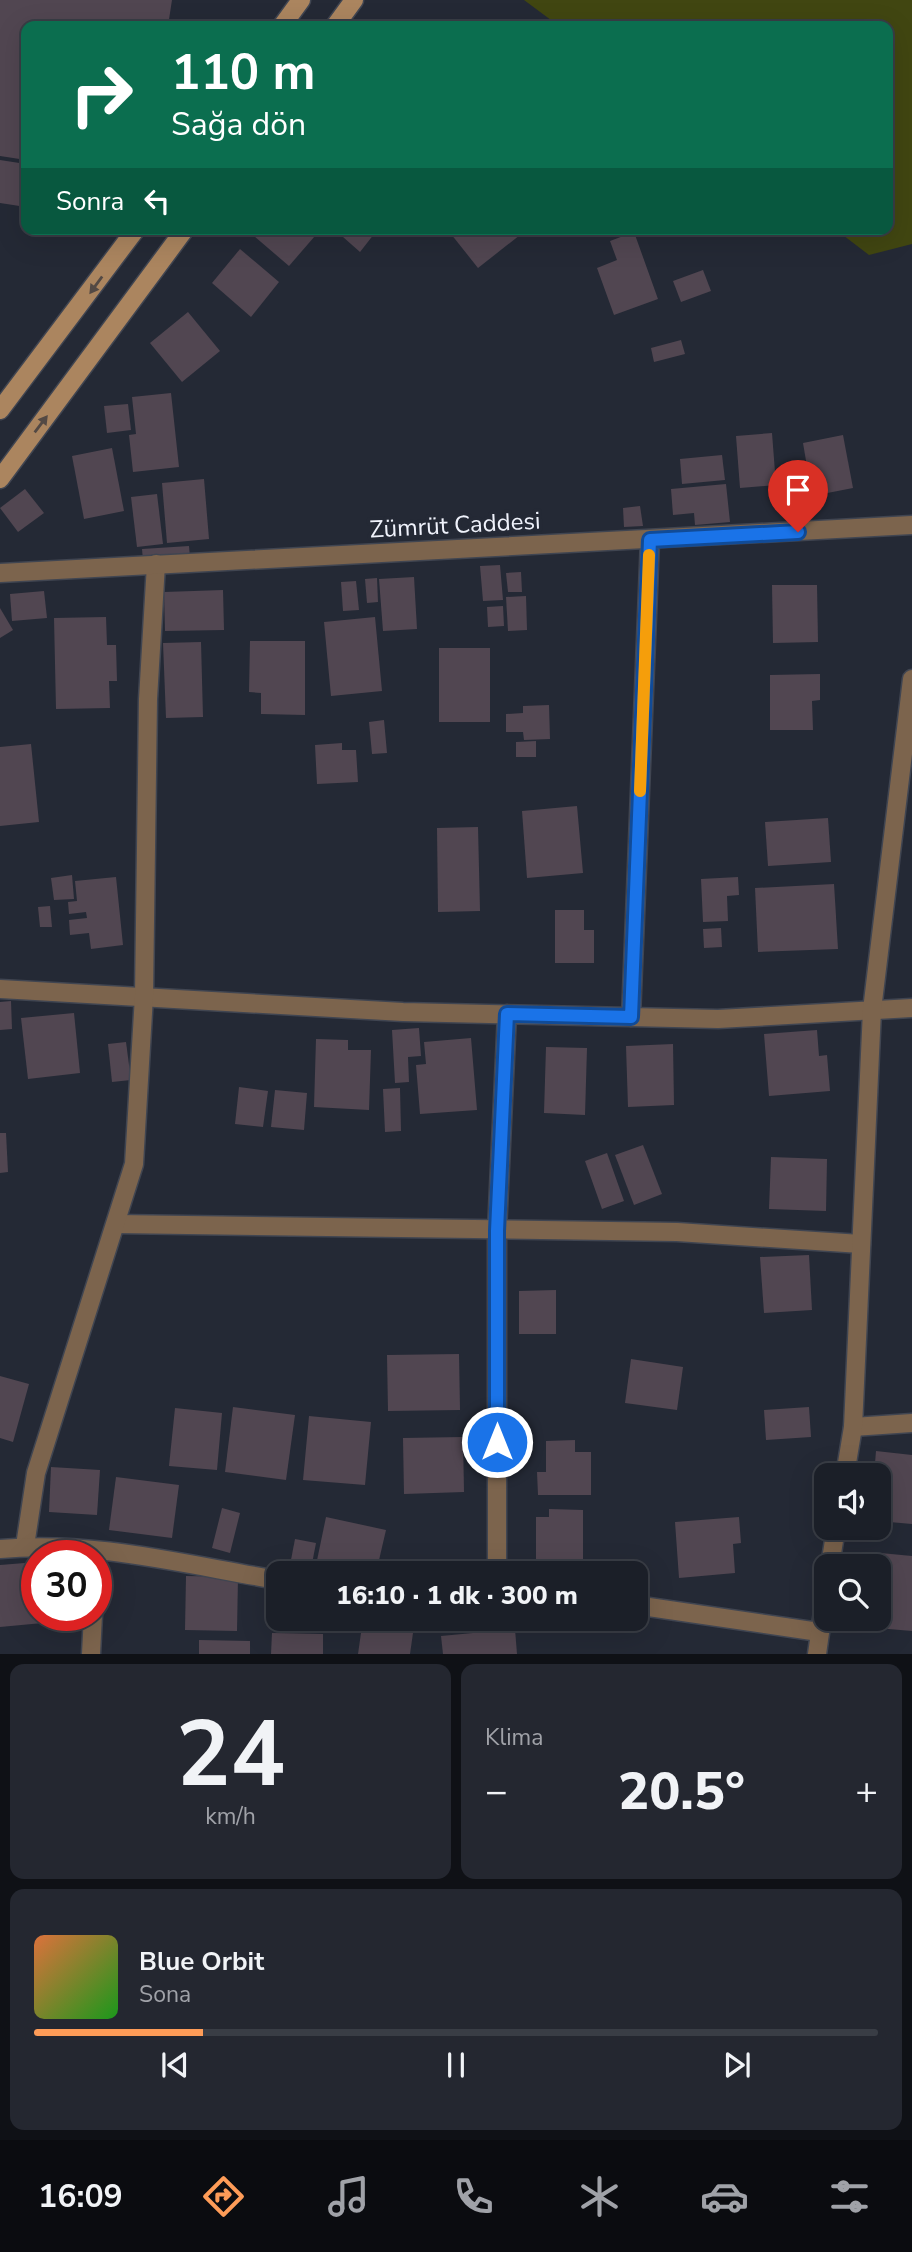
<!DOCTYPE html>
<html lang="tr">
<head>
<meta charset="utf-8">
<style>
  body { margin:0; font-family:"Nunito Sans",sans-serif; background:#242730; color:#f1f3f6; height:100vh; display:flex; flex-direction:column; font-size:26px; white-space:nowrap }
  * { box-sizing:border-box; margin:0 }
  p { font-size:23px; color:#a0a2a8 }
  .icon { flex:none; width:38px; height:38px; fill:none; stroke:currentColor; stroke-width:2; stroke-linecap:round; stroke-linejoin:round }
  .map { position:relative; height:1654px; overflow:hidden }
  .sheet { display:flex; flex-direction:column; gap:10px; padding:10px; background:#0f1116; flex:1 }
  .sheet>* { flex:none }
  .banner { position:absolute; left:21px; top:21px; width:872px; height:214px; border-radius:14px; box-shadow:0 7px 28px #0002,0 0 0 2px #393d45; background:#0b6e4f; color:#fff; overflow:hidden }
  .buttons { position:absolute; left:814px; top:1463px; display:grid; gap:14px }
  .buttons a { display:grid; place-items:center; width:77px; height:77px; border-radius:14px; background:#1b1f28; box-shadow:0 7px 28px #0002,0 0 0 2px #393d45; font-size:35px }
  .speed { position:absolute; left:21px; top:1540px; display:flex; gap:14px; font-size:35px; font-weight:700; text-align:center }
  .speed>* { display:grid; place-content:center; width:91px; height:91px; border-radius:50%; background:#1b1f28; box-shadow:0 7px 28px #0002,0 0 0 2px #393d45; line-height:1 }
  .speed .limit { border:10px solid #d22; background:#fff; color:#111 }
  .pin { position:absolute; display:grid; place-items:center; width:60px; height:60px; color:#fff; margin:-72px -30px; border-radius:50% 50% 50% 0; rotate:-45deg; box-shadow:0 0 7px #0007 }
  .pin .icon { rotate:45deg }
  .me { position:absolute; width:77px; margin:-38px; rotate:0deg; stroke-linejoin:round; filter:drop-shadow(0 0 5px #0008) }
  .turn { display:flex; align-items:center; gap:24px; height:147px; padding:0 35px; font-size:32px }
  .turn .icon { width:91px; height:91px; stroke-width:2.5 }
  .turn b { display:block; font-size:49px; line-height:60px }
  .then { display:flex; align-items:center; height:66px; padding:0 35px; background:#0003; gap:14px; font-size:26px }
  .big { font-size:52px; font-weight:800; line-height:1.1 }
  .sheet .widget { flex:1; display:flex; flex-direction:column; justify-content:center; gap:10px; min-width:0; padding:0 24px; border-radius:14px; background:#242730 }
  .sheet .dial { align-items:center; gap:0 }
  .dial b { font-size:91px; line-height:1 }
  .song { display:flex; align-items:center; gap:21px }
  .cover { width:84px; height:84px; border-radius:10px; background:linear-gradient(135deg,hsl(20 70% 55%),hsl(120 70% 35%)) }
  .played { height:7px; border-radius:4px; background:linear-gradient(90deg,#fe9c58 20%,#393d45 20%) }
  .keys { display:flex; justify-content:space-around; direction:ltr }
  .heat { display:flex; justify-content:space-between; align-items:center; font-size:38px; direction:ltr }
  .sheet .tiles { flex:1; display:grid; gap:10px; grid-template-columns:1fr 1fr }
  .widget:last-child { grid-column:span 2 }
  .trip { position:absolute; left:266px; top:1561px; width:382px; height:70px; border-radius:14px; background:#1b1f28; box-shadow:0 7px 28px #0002,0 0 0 2px #393d45; font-weight:800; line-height:70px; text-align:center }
  .menu { display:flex; height:112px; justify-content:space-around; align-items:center; background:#0b0c10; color:#a0a2a8 }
  .menu .icon { width:49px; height:49px }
  .menu .selected { color:#fe9c58 }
  .menu b { font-size:32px; color:#f1f3f6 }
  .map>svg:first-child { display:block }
</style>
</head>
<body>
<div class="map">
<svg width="912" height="1654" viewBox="0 0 912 1654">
  <rect width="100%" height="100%" fill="#242935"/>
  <path fill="#414611" d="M524 0H912V244L869 255 835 229H887V26H559Z"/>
  <g fill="#514651">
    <path d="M0 0H172L168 26H26V160L0 156Z"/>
    <path d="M0 160 26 164V207L0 203Z"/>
    <path d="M260 229H321L289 266 254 236Z"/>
    <path d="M334 229H378L360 252Z"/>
    <path d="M457 229H516L520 235 478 268 451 234Z"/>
    <path d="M634 232 658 299 614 315 597 268 617 260 610 241Z"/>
    <path d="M240 249 279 282 251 317 212 283Z"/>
    <path d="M703 270 711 291 681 302 673 281Z"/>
    <path d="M188 312 220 351 182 382 150 343Z"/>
    <path d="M681 340 685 354 654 362 651 348Z"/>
    <path d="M171 393 179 467 133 472 129 435 136 434 132 397Z"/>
    <path d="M128 404 131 430 107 433 104 406Z"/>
    <path d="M772 433 776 485 740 488 736 436Z"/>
    <path d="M843 435 853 488 812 496 803 443Z"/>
    <path d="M112 448 124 511 84 519 72 456Z"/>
    <path d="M722 455 725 480 682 484 680 459Z"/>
    <path d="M204 479 209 539 167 543 162 483Z"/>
    <path d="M726 484 730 522 695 525 694 513 673 515 671 489Z"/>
    <path d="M25 489 44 513 18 532 0 508Z"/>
    <path d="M157 494 163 544 137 547 131 497Z"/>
    <path d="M640 506 643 526 624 527 623 508Z"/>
    <path d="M189 546 190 558 143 561 142 549Z"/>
    <path d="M500 565 503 600 483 601 480 566Z"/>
    <path d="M521 572 522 592H508L506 573Z"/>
    <path d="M414 577 417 629 383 631 379 579Z"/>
    <path d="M377 578 378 602 367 603 365 579Z"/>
    <path d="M356 581 359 610 343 611 341 582Z"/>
    <path d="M772 585H817L818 642 773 643Z"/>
    <path d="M223 590 224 630 165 631 164 592Z"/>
    <path d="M44 591 47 618 12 621 10 594Z"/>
    <path d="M526 596 527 630 508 631 506 597Z"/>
    <path d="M503 606 504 626 488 627 487 607Z"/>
    <path d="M0 608 13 630 0 638Z"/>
    <path d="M106 617 107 645H116L117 681H109L110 708 56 709 54 618Z"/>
    <path d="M375 617 382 691 331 696 324 622Z"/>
    <path d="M250 641H305V715L261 714V693L249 692Z"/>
    <path d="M201 642 203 717 166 718 163 643Z"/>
    <rect x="439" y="648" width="51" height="74"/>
    <path d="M820 674V700L812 701 813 730H770V675Z"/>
    <path d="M549 705 550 739 524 740 523 732H506V714L523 713V706Z"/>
    <path d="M384 720 387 753 372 754 369 722Z"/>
    <path d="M536 741V757H516V742Z"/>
    <path d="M342 743V750H356L358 782 317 784 315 745Z"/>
    <path d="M31 744 39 822 0 826V747Z"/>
    <path d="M577 806 583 873 527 878 522 811Z"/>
    <path d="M828 818 831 862 768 866 765 822Z"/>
    <path d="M478 827 480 911 438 912 437 828Z"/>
    <path d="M72 875 74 899 54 900 51 878Z"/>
    <path d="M116 877 123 945 91 949 89 933 70 935 69 920 87 918 86 912 69 914 68 902 77 901 75 881Z"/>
    <path d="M738 877 739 895 727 896 728 921 703 922 701 879Z"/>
    <path d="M834 884 838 949 758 952 755 888Z"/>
    <path d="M50 906 52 927H40L38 907Z"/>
    <path d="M555 910H584V930H594V963H555Z"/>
    <path d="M721 928 722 947 704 948 703 929Z"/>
    <path d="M11 1001 12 1029 0 1030V1002Z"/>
    <path d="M74 1013 80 1073 28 1079 21 1018Z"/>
    <path d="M419 1028 421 1056 408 1057 409 1082 395 1083 392 1030Z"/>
    <path d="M817 1030 819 1056 827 1055 830 1091 769 1096 764 1034Z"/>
    <path d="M471 1038 477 1110 420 1114 416 1065 426 1064 424 1042Z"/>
    <path d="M316 1039 348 1040V1050H371L369 1110 314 1107Z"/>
    <path d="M126 1042 131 1080 112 1082 108 1044Z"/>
    <path d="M673 1044 674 1105 628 1107 626 1046Z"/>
    <path d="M546 1047 587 1048 585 1115 544 1113Z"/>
    <path d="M239 1087 268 1091 263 1127 235 1124Z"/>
    <path d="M400 1088 401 1131 385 1132 383 1089Z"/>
    <path d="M275 1090 307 1093 304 1130 271 1127Z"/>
    <path d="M0 1133H6L8 1172 0 1173Z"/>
    <path d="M643 1145 662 1194 634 1205 615 1155Z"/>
    <path d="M607 1153 624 1201 602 1209 585 1161Z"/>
    <path d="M771 1157 827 1159 826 1211 769 1209Z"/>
    <path d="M809 1255 812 1310 764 1313 760 1257Z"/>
    <path d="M556 1290V1334H519V1291Z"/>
    <path d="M459 1354 460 1410 388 1411 387 1355Z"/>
    <path d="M631 1359 683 1367 677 1410 625 1403Z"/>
    <path d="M0 1376 29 1384 13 1442 0 1438Z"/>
    <path d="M233 1407 295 1415 286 1480 225 1472Z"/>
    <path d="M809 1407 811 1437 766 1440 764 1410Z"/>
    <path d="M175 1408 222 1413 217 1470 169 1466Z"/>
    <path d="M309 1416 371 1422 365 1485 303 1480Z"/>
    <path d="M463 1437 464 1492 404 1494 403 1438Z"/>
    <path d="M575 1440V1452H591V1495H538L537 1472H546V1441Z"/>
    <path d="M876 1451 912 1455V1524L878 1521V1475H874Z"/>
    <path d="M51 1467 100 1470 97 1515 49 1512Z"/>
    <path d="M116 1477 179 1485 172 1538 109 1530Z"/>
    <path d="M222 1508 240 1513 230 1553 212 1548Z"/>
    <path d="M549 1509 583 1510V1562L536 1561V1517H549Z"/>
    <path d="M326 1517 386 1530 376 1573H330L315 1570Z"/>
    <path d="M739 1517 741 1543 733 1544 735 1573 679 1578 675 1522Z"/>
    <path d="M295 1539 316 1543 311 1569 290 1565Z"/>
    <path d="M870 1552 912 1556V1631L865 1627V1619H878V1566H869Z"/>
    <path d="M37 1562V1615H64V1621L0 1627V1565Z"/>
    <path d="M186 1576 238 1577 237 1631 185 1630Z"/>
    <path d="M278 1592V1611H271L269 1593Z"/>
    <path d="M363 1619H415L410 1654H358Z"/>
    <path d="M438 1619H512L513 1622 439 1628Z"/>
    <path d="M515 1629 517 1654H443L441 1636Z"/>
    <path d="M272 1633 323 1634V1654H271Z"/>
    <path d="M199 1640 250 1641V1654H199Z"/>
  </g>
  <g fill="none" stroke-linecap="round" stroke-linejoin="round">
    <defs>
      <g id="minor">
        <path d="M0 989 403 1012 718 1019 912 1008"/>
        <path d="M631 1017 650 540"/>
        <path d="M117 1224 677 1232 861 1244"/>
        <path d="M853 1427 912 1423"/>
        <path d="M845 1475 853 1427 872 1010 912 679"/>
        <path d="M25 1546 36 1473 134 1164 144 996 148 699 156 564"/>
        <path d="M0 1549C92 1540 187 1565 278 1580"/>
        <path d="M830 1566 836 1528"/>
        <path d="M497 1573V1231L507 1014"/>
        <path d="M635 1605 819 1632"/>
        <path d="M91 1654 93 1615"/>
        <path d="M817 1654 826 1591"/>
      </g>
      <path id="tertiary" d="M0 573 912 525"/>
      <g id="secondary">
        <path d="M282 26 301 0"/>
        <path d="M335 26 354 0"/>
        <path d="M0 410 136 229"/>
        <path d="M0 479 185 229"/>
      </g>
    </defs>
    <use href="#minor" stroke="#404551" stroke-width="21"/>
    <use href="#tertiary" stroke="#404551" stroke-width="21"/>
    <use href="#secondary" stroke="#404551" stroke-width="21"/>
    <use href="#minor" stroke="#7c644d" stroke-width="18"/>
    <use href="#tertiary" stroke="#7c644d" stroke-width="18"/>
    <use href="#secondary" stroke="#ab855f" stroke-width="18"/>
  </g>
  <defs><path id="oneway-solid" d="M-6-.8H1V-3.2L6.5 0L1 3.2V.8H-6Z" transform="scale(1.75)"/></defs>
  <g fill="#534944">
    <use href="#oneway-solid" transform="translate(96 285) rotate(126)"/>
    <use href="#oneway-solid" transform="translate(41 424) rotate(-53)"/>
  </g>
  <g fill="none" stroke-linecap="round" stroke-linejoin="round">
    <defs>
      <path id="route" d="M497 1442V1231L507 1014 631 1017 650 540 798 532"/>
    </defs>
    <use href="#route" stroke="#114b97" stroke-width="18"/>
    <use href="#route" stroke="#1a73e8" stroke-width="12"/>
    <path stroke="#f59e0b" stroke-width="12" d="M640 791 649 555"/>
  </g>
  <g text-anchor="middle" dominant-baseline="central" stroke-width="7" stroke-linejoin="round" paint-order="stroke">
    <g font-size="24" fill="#eff2fb" stroke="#242935">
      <text transform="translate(455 525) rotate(-3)">Zümrüt Caddesi</text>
    </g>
  </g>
</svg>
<div class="buttons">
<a><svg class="icon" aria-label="sound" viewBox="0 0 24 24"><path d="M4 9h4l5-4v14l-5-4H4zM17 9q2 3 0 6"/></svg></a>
<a><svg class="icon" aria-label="search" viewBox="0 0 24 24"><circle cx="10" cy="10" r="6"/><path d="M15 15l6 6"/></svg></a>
</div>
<div class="speed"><div class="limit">30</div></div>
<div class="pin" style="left:798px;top:532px;background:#d93025"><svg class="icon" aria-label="arrive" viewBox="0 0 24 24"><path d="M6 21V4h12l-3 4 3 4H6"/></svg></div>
<svg class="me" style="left:497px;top:1442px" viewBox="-20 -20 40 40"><circle r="17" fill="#1a73e8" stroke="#fff" stroke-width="3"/><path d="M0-11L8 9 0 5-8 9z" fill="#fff"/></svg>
<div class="trip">16:10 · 1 dk · 300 m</div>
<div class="banner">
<div class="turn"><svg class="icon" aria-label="right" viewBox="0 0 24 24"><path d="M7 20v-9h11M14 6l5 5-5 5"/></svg><div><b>110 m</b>Sağa dön</div></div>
<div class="then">Sonra<svg class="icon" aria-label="left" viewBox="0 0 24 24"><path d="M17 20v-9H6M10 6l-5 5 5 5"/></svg></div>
</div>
</div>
<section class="sheet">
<div class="tiles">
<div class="widget dial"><b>24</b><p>km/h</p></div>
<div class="widget"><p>Klima</p>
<div class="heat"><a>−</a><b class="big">20.5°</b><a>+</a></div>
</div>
<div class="widget">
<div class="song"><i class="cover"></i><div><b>Blue Orbit</b><p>Sona</p></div></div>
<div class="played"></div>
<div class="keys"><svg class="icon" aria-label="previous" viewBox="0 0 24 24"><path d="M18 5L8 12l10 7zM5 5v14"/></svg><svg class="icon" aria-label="pause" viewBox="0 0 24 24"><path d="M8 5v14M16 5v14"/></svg><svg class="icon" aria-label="next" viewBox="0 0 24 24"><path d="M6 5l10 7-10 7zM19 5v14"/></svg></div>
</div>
</div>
</section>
<nav class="menu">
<b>16:09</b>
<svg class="icon selected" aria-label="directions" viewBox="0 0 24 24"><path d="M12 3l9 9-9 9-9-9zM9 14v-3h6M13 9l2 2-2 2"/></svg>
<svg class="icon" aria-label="music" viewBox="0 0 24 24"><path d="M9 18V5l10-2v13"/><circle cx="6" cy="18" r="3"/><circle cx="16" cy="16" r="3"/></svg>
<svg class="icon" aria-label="phone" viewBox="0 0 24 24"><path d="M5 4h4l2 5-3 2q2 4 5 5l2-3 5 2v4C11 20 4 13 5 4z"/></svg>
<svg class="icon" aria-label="climate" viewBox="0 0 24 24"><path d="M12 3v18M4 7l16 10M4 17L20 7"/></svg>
<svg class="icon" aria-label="car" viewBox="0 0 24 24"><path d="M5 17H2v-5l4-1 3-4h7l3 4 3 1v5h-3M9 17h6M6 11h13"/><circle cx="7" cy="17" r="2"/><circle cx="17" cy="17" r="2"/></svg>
<svg class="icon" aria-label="filters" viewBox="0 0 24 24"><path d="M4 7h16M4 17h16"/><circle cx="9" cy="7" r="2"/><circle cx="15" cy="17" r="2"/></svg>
</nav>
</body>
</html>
